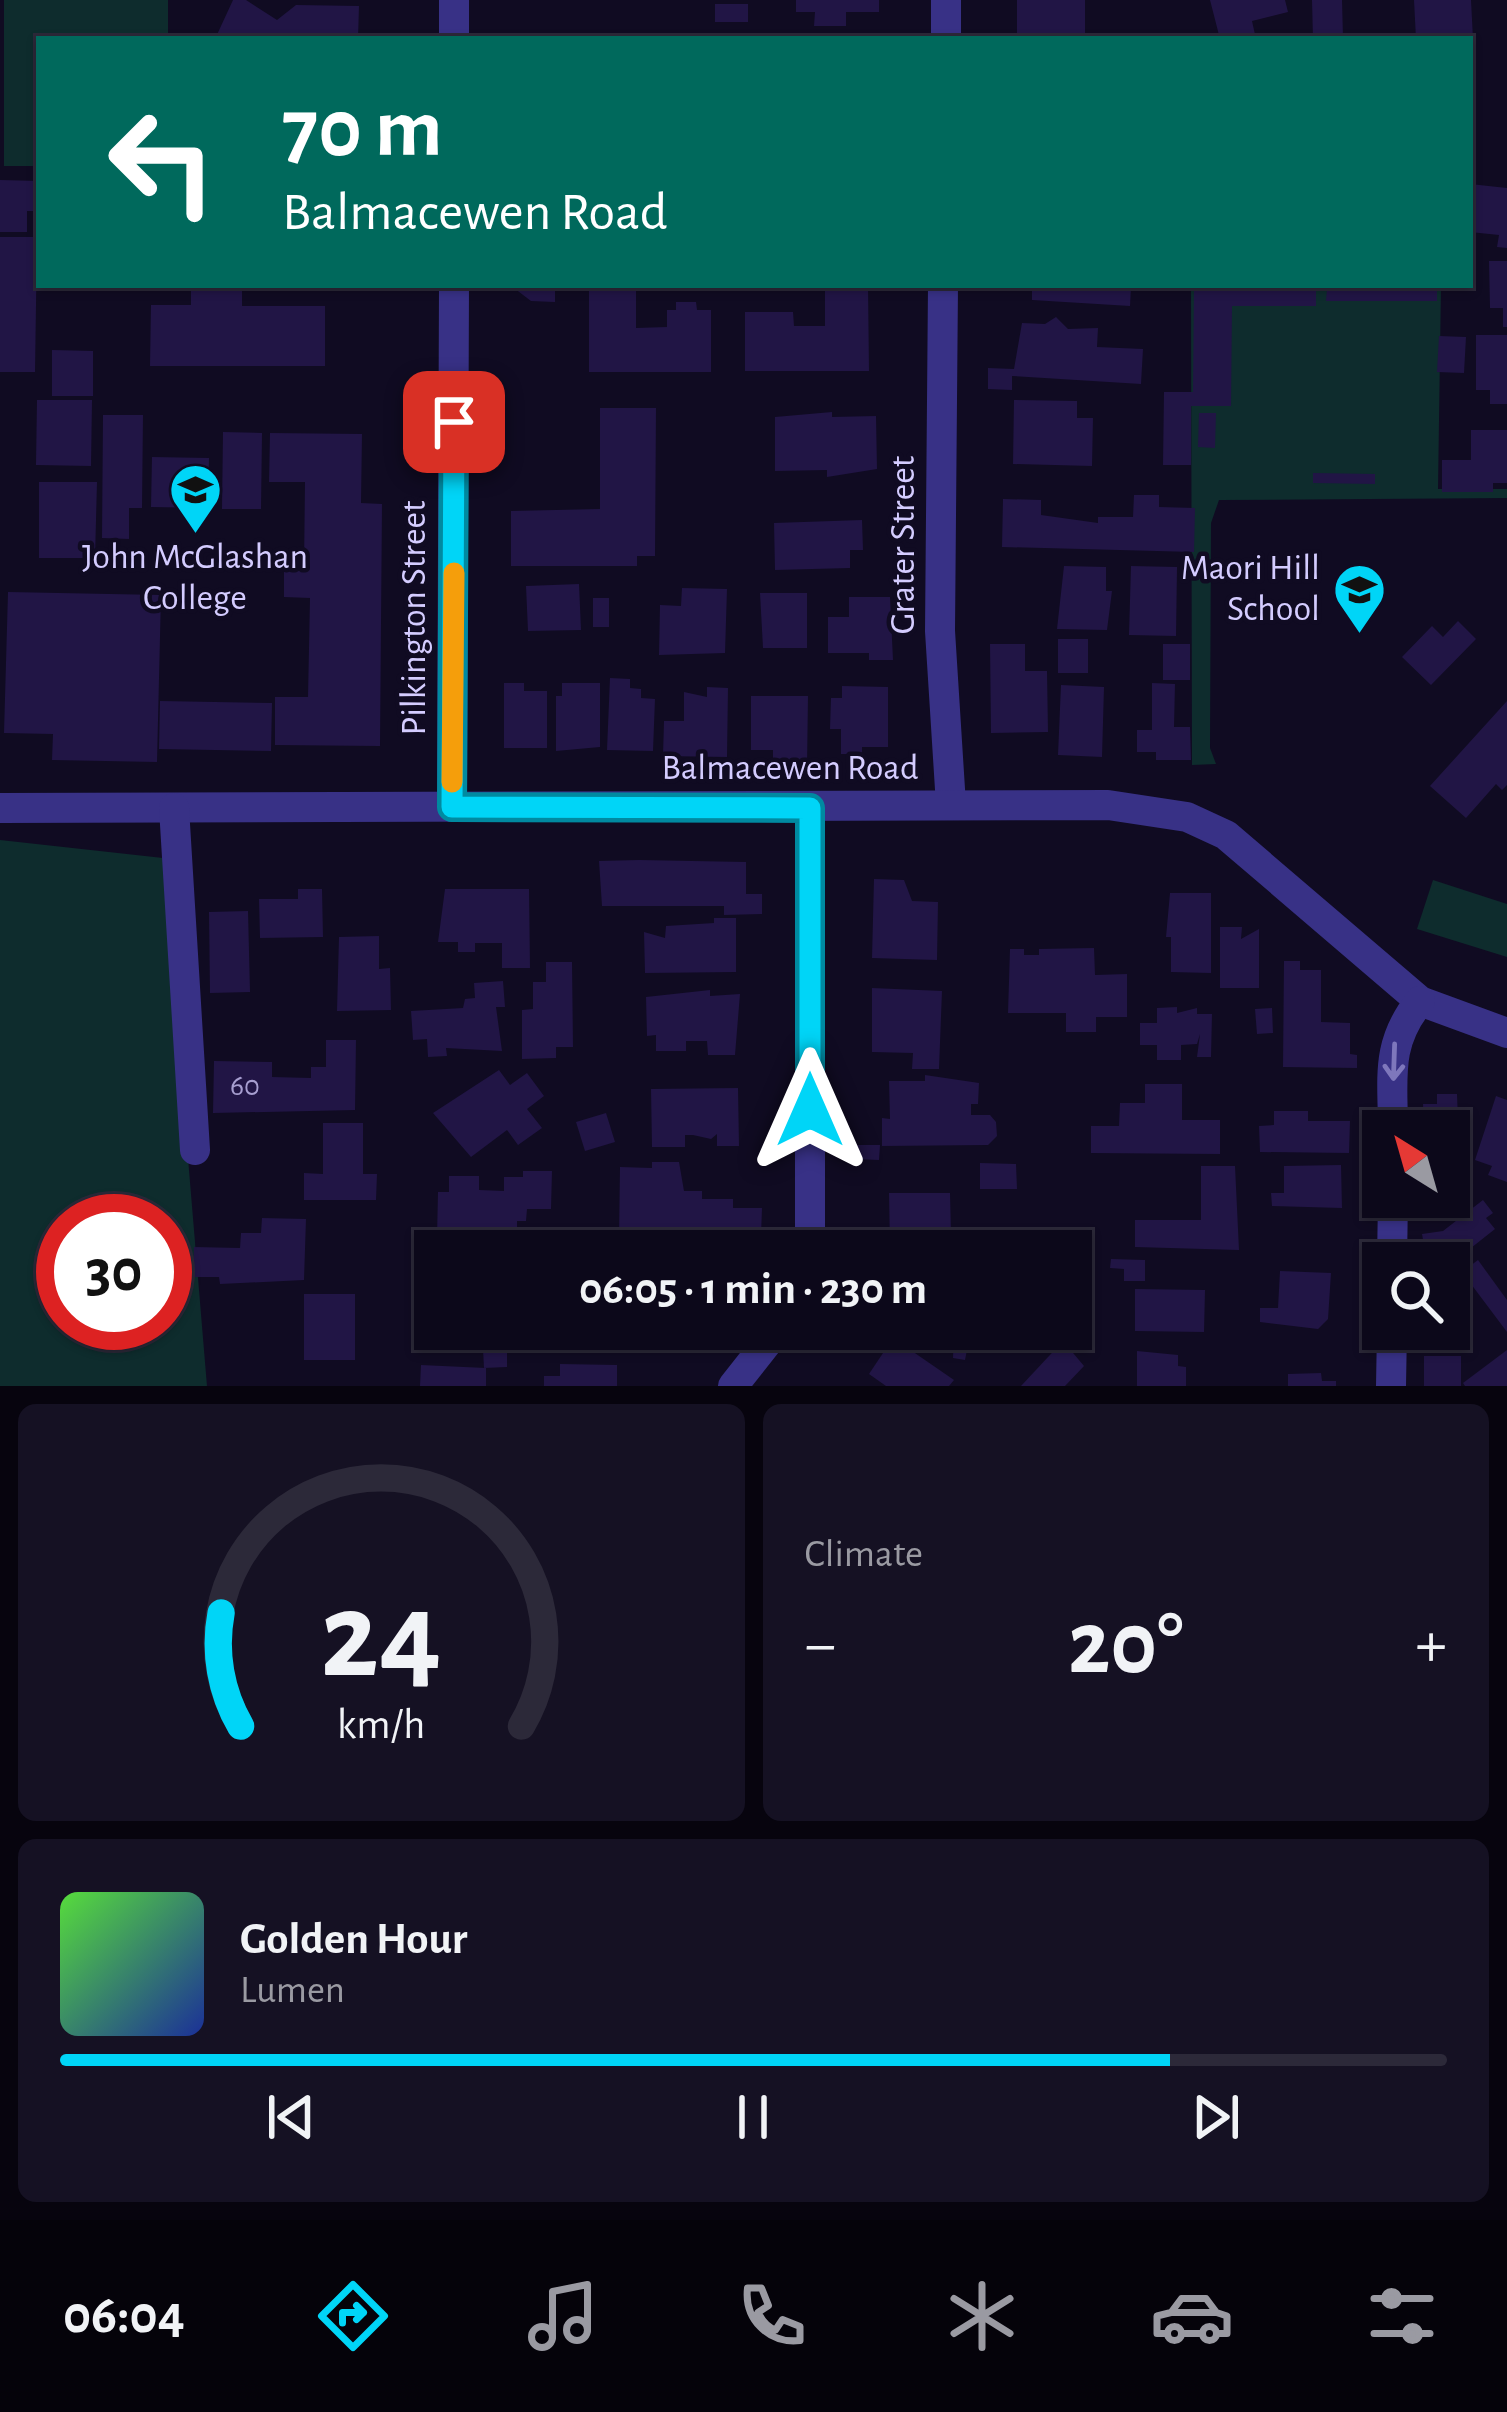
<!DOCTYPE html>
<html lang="en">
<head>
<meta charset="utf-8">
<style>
  body { margin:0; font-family:"Alegreya Sans",sans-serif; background:#151123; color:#f1f3f6; height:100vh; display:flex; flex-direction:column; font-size:45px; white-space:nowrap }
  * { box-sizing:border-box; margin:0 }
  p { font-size:39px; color:#9a9aa2 }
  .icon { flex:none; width:66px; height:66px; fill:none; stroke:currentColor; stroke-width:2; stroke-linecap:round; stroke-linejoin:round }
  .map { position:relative; height:1386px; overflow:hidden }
  .details { display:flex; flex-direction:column; gap:18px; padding:18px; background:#07040e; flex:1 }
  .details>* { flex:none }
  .hud { position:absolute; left:36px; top:36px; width:1437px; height:252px; border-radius:0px; box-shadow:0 3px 9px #0004,0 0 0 3px #2c2939; background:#00695c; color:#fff; overflow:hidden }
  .needle { width:78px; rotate:323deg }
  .controls { position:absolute; left:1362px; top:1110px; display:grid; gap:24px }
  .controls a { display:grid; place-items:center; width:108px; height:108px; border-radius:0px; background:#0c081a; box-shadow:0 3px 9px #0004,0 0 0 3px #2c2939; font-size:60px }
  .speed { position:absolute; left:36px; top:1194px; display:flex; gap:24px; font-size:60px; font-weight:700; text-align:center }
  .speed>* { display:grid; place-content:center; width:156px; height:156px; border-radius:50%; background:#0c081a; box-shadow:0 3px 9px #0004,0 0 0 3px #2c2939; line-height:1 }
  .speed .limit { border:18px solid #d22; background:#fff; color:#111 }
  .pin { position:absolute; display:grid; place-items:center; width:102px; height:102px; color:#fff; margin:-51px; border-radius:24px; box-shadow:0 6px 18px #0006 }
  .me { position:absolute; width:132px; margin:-66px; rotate:0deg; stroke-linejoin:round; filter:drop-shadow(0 0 9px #0008) }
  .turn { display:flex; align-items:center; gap:42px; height:252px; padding:0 48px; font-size:54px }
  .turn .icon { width:156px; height:156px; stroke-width:2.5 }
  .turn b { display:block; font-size:84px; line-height:102px }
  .big { font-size:90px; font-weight:700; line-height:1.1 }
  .details .tile { flex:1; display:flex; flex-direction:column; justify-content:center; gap:18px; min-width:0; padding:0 42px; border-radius:18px; background:#151123 }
  .details .dial { align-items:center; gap:0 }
  .dial svg { height:312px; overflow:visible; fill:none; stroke:#2c2939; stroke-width:7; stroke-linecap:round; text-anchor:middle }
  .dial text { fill:#f1f3f6; stroke:none }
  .song { display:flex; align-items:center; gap:36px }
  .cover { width:144px; height:144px; border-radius:18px; background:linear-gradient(135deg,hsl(110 70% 55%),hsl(230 70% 35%)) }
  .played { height:12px; border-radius:6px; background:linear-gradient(90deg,#00d5f7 80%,#2c2939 80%) }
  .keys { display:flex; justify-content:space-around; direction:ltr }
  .heat { display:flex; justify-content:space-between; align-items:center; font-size:66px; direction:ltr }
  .details .tiles { flex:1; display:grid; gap:18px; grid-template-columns:1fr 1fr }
  .tile:last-child { grid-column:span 2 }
  .trip { position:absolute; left:414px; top:1230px; width:678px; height:120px; border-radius:0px; background:#0c081a; box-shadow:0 3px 9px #0004,0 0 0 3px #2c2939; font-weight:700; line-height:120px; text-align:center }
  .tab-bar { display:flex; height:192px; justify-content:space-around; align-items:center; background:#05030a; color:#9a9aa2 }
  .tab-bar .icon { width:84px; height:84px }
  .tab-bar .selected { color:#00d5f7 }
  .tab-bar b { font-size:54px; color:#f1f3f6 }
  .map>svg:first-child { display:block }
</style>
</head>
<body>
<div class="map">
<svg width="1507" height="1386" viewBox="0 0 1507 1386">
  <rect width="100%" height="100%" fill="#100b22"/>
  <g fill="#0e2c2d" fill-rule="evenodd">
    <path d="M4 0H168V39H39V166H4Z"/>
    <path d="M1191 285H1441L1438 489H1507V498L1219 500 1211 523 1210 748 1216 764 1192 765Z"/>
    <path d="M0 840 163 858 207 1386H0ZM63 1221H165V1323H63Z"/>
    <path d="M1433 880 1507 904V957L1417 929Z"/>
  </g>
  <g fill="#211545">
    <path d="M233 0H246L277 20 296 5 359 6 358 39H215Z"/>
    <path d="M796 0H879V12H846V26H814L815 12H796Z"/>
    <path d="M1017 0H1085V39L1017 35Z"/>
    <path d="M1210 0H1285L1288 12 1252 21 1256 39H1220Z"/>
    <path d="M1312 0H1342L1343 38 1313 39Z"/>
    <path d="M1414 0H1471L1473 39H1416Z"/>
    <rect x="715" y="4" width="33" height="18"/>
    <path d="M0 180 39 181V211H27V232H0Z"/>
    <path d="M1470 184 1507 188V248L1497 247 1499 235 1470 232Z"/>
    <path d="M0 237H37L35 372H0Z"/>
    <path d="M1489 261H1507V327H1503V308H1490Z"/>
    <path d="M191 285H242V306H325V366H150L151 305H191Z"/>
    <path d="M510 285H555V302L531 301Z"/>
    <path d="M589 285H636V328L667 327V310H676V302H696L697 310H711V372H589Z"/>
    <path d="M825 285H868L869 371H745V312H793L794 326H825Z"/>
    <path d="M1032 285 1131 287 1130 306 1032 300Z"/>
    <path d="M1194 285H1316V306H1232L1231 406H1191V465H1163L1164 392H1193Z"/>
    <path d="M1327 289 1437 290V301H1326Z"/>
    <path d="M1056 317 1068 329 1098 328 1097 347 1143 349 1141 384 1012 376V390L988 389V368L1014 369 1022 323 1045 324Z"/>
    <path d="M1476 335H1507V404H1490V390H1476Z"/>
    <path d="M1439 336 1466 337 1464 373 1437 372Z"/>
    <path d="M52 350 93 351V396H52Z"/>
    <path d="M37 400H92L91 466 36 465Z"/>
    <path d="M1014 400 1077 401V418H1093L1092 466 1013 464Z"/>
    <path d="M600 408H656L655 556H637V566H511V511L600 509Z"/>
    <path d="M832 412V417L876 416 877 469 827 477V470L775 471V417Z"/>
    <path d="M1199 413H1216L1215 448 1198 447Z"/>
    <path d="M103 415H143L142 508H129V539L102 538Z"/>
    <path d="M1471 430H1507V483H1493V492H1442V460H1471Z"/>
    <path d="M223 432 262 433 261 509H222Z"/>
    <path d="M270 433 362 434 361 503 382 504 380 746 275 745V697H308L310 598 284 597V566H304L305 482H269Z"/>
    <path d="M152 457 209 458 208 508 151 507Z"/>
    <path d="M1313 473 1375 474V484L1313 483Z"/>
    <path d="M39 482H97L95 558H39Z"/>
    <path d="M1134 495H1159V507L1195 508 1194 552 1002 547 1003 499 1041 500V515L1098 523V517H1133Z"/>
    <path d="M862 520 863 550H850V568L775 570 774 523Z"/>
    <path d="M1064 566 1106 567V591H1112L1107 630 1057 629Z"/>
    <path d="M1131 566 1177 567 1176 636 1129 635Z"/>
    <path d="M579 584 581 630 528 631 526 586Z"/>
    <path d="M682 588 727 589 725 653 659 655 660 605 681 606Z"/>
    <path d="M8 592 161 595 157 762 52 760 53 734 4 733Z"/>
    <path d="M760 593H807V648H763Z"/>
    <path d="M849 597H890L893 660H869V653H828V617H849Z"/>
    <rect x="593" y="598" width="16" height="29"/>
    <path d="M1458 621 1476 639 1431 685 1402 657 1432 626 1443 637Z"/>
    <rect x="1058" y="639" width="30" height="34"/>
    <path d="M990 644H1025V671H1047L1048 732 991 733Z"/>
    <rect x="1163" y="644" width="27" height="36"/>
    <path d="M610 678 630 679V688L641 689V698L655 699 653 751 607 750Z"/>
    <path d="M504 683H524V691H547V748H504Z"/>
    <path d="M562 683H600V747L556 751V696H562Z"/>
    <path d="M1152 683 1175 684 1174 727H1190L1191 760H1156V752H1137V730H1152Z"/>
    <path d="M1061 685 1104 687 1102 757 1058 755Z"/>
    <path d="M842 686 888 687V747H862V754H841V729H830L831 698H842Z"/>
    <path d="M707 687 728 688 727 757 663 756 664 721H684V692L707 697Z"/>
    <path d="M751 696H808L807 768H773V750H751Z"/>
    <path d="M160 701 272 703 271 751 159 749Z"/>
    <path d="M1507 701V785L1502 790 1496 784 1466 818 1430 786Z"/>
    <path d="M639 860 746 862V894H762V914L724 915V906H602L599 861Z"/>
    <path d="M874 879 904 880 912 901 938 902 937 960 872 958Z"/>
    <path d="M298 889H322L323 937 260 938 259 899H298Z"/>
    <path d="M445 889H529L530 968H502V943H475V952H458V942H438Z"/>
    <path d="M1170 893H1211V973L1171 972V937H1166Z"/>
    <path d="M248 911 250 992 210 993 209 912Z"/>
    <path d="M714 918H736V972L645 973 644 932 665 938 666 926 714 923Z"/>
    <path d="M1220 927H1242L1241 939 1259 929V988H1220Z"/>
    <path d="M379 936V969L390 968 391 1010 337 1011 339 937Z"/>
    <path d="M1094 948 1095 975 1127 974V1017H1096V1032H1066V1013H1008L1010 949H1024V955H1039V949Z"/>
    <path d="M1284 961H1300V970H1321V1022L1350 1023V1054L1357 1055V1068L1283 1067Z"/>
    <path d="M546 962H572L573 1047H556V1058L522 1059V1010L533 1009V982H546Z"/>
    <path d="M503 981 505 1007H496L502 1051 446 1048 447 1056 428 1057 427 1039 413 1040 411 1011 463 1008 465 999 475 998 474 983Z"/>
    <path d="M872 988 942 991 939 1069H912L913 1053 872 1052Z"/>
    <path d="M710 990V996L740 994 735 1055H708L707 1041H686V1051H656V1035L647 1036 646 997Z"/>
    <path d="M1177 1007V1013L1197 1008V1014H1212L1211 1057H1197L1200 1034 1197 1044 1181 1045V1060H1157V1045H1140V1023H1157V1008Z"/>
    <path d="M1272 1008 1273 1033 1257 1034 1255 1009Z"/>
    <path d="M326 1040H356L355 1110 213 1113 214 1061 272 1062V1077L311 1078V1067H326Z"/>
    <path d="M499 1070 510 1085 527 1073 544 1096 527 1109 542 1128 518 1145 507 1130 471 1157 433 1113Z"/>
    <path d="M925 1075 979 1083 978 1104H971V1115H990L996 1122 997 1136 988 1145 882 1146V1118L890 1119 889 1081H925Z"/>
    <path d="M1145 1084H1182V1120H1220V1154L1091 1153V1126H1119L1120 1103H1145Z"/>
    <path d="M738 1088 739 1146H717V1134L711 1139 693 1135H685V1147H652L651 1089Z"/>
    <path d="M1437 1094H1457L1458 1120 1466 1119 1464 1176 1449 1177V1131H1424L1423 1104H1437Z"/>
    <path d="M1496 1096 1507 1100V1182L1488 1175 1492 1166 1475 1160Z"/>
    <path d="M1274 1111H1308V1121H1350L1349 1153 1260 1152 1259 1126 1274 1125Z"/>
    <path d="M606 1113 615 1142 585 1151 576 1122Z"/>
    <path d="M323 1123H363V1174H377L376 1200H304V1173L323 1174Z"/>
    <path d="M855 1145H880L879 1160 854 1159Z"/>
    <path d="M652 1162H679L684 1191H702V1199H733V1208H762L761 1236 619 1237 620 1167 652 1168Z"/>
    <path d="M980 1163 1016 1164 1017 1189H980Z"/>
    <path d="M1341 1165 1342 1208 1272 1206 1271 1193H1284V1166Z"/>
    <path d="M1201 1166H1235L1239 1250 1135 1247V1220H1201Z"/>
    <path d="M523 1171H552L551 1209H527L526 1221H517V1238L437 1237 438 1192H449V1176H479V1190L504 1191V1177H523Z"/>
    <path d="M889 1193H950L951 1234H958V1247H890Z"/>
    <path d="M1483 1200 1493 1213 1486 1218 1495 1229 1457 1259 1427 1263 1422 1234 1443 1231Z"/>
    <path d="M262 1218 306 1219 304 1280 220 1284 219 1277H193L194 1247 240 1248 241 1233H261Z"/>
    <path d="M1111 1259 1145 1260V1281H1124V1269L1110 1268Z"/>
    <path d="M1478 1260 1507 1300V1332L1462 1272Z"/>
    <path d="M1078 1268V1279H1094L1095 1326 1071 1327V1269Z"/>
    <path d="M1280 1271 1331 1273 1328 1319 1318 1329 1260 1322V1308H1278Z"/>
    <path d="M425 1288H435V1329H512L513 1336 426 1338Z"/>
    <path d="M1135 1289 1205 1290 1204 1332 1135 1331Z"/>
    <rect x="304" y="1294" width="51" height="66"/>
    <rect x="579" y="1329" width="44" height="11"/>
    <path d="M954 1329H986L981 1352 967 1350 965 1360 953 1358Z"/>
    <path d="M893 1338 954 1380 949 1386H886L869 1374Z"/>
    <path d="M1063 1341 1084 1366 1065 1386H1021Z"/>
    <path d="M507 1348V1367L484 1368 483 1349Z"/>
    <path d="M1507 1350V1386H1465L1463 1383Z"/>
    <path d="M1137 1351 1178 1355V1366L1186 1367V1386H1137Z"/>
    <rect x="1424" y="1356" width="37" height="30"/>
    <path d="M560 1364 617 1365V1386H544V1376H560Z"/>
    <path d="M421 1365 486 1368V1386H420Z"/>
    <path d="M1321 1373 1322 1381H1336V1386H1288V1374Z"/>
  </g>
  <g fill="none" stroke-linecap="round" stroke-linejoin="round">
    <g stroke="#383186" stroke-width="30">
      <path d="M454 39V0"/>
      <path d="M946 39V0"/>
      <path d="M943 285 940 631 951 805"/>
      <path d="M452 807 454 285"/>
      <path d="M0 808 1108 805 1187 817 1226 835 1420 1001 1507 1033"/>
      <path d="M174 808 195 1150"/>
      <path d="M810 808V1251"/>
      <path d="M1393 1131C1393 1078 1385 1044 1420 1001"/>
      <path d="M1392 1263 1393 1197"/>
      <path d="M733 1386 778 1329"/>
      <path d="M1391 1386 1392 1329"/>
    </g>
  </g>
  <defs><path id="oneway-shaft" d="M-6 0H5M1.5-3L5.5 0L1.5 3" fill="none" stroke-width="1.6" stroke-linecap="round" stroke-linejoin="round" transform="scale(3)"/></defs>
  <use stroke="#7e77bc" href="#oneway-shaft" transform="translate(1394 1062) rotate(92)"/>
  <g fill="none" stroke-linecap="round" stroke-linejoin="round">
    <defs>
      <path id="route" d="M454 422 452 807 810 808V1110"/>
    </defs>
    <use href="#route" stroke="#008aa1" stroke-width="30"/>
    <use href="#route" stroke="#00d5f7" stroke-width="21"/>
    <path stroke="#f59e0b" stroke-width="21" d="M452 782 454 573"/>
  </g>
  <defs>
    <symbol id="school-pin" viewBox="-11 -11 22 30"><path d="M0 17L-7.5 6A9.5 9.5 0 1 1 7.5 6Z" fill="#00d5f7" stroke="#100b22"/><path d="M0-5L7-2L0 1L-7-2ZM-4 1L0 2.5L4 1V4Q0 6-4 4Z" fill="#111"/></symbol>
  </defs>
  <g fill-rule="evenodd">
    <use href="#school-pin" x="166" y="460" width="59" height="81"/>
    <use href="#school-pin" x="1330" y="560" width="59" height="81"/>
  </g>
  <g text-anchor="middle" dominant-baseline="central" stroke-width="9" stroke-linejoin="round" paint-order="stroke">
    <g font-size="30" fill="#a79ed0">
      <text x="245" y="1086">60</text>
    </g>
    <g font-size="36" fill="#d4ccff" stroke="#100b22">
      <text transform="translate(903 545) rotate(-90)">Grater Street</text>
      <text transform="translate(414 618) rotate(-90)">Pilkington Street</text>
      <text x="790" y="768">Balmacewen Road</text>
    </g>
    <g font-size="36" fill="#d4ccff" stroke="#100b22">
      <text x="195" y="557">John McGlashan<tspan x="195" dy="41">College</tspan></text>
      <text x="1320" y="568" text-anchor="end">Maori Hill<tspan x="1320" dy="41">School</tspan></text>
    </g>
  </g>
</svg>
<div class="controls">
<a><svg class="needle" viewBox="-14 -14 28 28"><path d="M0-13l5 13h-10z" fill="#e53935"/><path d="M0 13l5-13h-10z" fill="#9a9aa2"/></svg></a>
<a><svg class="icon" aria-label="search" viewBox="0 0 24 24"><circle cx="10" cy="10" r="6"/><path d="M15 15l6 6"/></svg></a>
</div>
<div class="speed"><div class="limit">30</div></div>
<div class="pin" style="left:454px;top:422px;background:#d93025"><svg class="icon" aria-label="arrive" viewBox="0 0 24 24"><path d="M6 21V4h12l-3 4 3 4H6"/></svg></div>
<svg class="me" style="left:810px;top:1110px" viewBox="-20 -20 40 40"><path d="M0-17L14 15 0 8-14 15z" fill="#00d5f7" stroke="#fff" stroke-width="4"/></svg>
<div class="trip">06:05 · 1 min · 230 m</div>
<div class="hud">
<div class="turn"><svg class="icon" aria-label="left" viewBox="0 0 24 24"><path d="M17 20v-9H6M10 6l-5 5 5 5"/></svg><div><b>70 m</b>Balmacewen Road</div></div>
</div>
</div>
<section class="details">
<div class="tiles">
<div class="tile dial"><svg viewBox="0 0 100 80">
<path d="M14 69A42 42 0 1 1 86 69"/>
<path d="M14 69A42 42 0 0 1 9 40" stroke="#00d5f7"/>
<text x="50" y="56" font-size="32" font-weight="700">24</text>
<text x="50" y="72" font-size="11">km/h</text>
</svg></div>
<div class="tile"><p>Climate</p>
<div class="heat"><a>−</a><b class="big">20°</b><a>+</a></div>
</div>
<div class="tile">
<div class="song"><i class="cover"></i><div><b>Golden Hour</b><p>Lumen</p></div></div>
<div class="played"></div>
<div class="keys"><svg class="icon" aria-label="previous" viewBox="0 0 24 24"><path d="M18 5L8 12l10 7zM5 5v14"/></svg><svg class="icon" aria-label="pause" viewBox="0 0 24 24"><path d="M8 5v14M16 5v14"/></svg><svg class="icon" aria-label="next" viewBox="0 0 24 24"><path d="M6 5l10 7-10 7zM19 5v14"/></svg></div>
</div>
</div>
</section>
<nav class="tab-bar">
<b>06:04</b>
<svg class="icon selected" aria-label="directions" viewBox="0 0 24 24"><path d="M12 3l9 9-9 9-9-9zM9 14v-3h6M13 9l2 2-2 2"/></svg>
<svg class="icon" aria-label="music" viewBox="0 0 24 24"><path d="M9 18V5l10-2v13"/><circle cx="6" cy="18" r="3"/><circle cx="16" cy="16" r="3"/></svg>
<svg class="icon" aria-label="phone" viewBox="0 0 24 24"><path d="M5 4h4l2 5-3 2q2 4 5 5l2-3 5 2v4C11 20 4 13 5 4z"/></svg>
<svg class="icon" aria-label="climate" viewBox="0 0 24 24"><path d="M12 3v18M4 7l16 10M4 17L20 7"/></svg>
<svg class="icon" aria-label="car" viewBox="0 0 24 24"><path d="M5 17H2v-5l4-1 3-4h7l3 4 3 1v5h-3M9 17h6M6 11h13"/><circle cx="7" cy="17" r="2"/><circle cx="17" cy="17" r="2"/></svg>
<svg class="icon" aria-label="filters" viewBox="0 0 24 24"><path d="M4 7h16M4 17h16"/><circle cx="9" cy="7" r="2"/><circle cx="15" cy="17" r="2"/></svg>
</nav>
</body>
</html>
